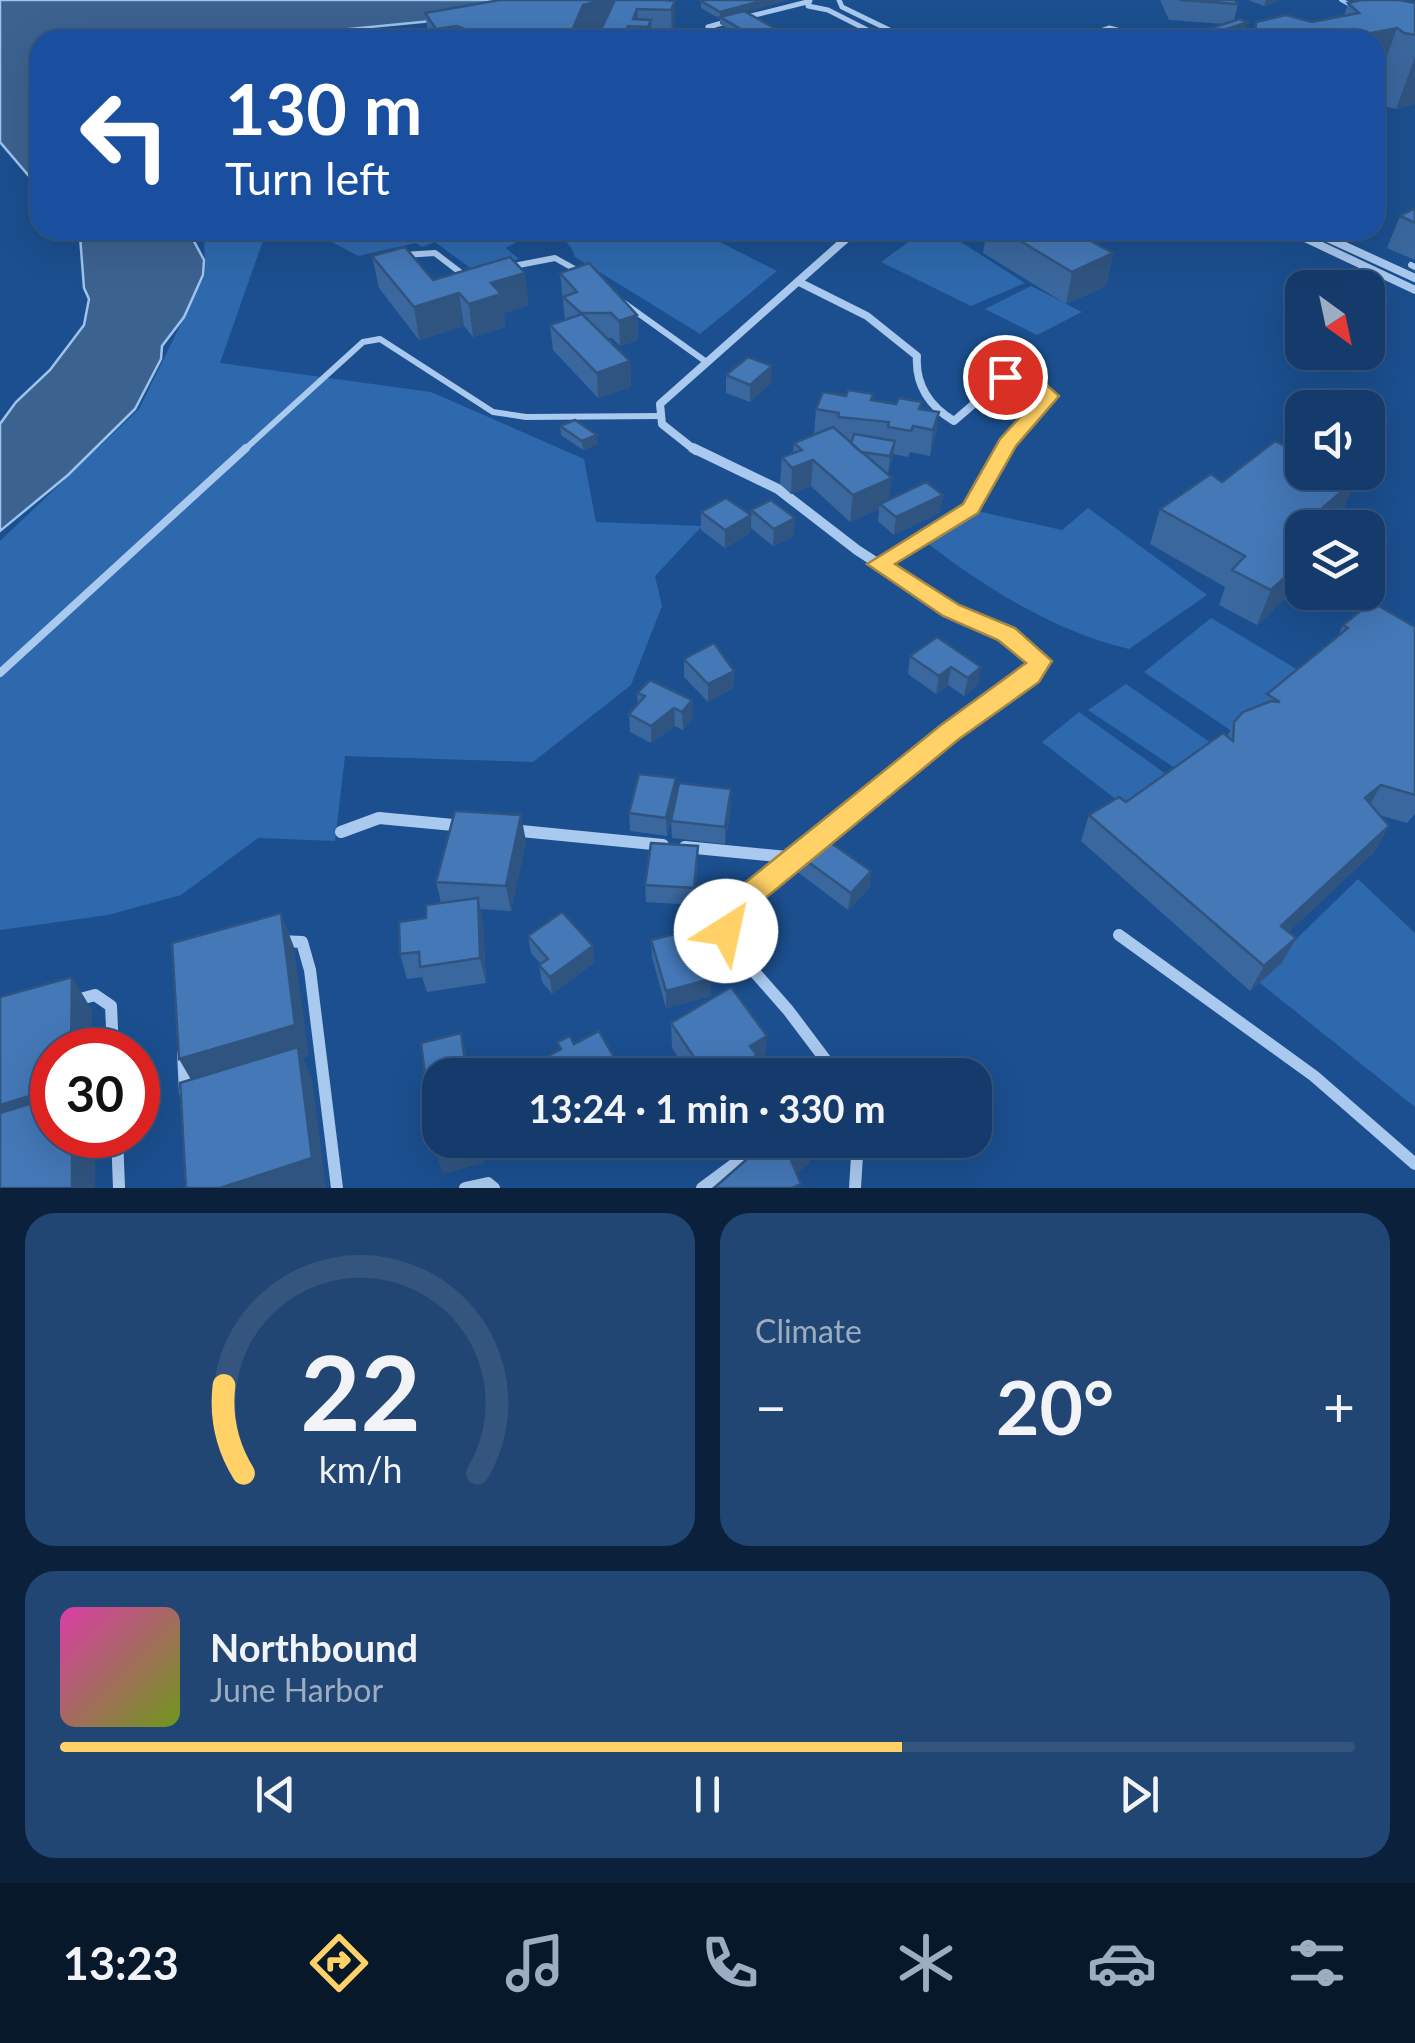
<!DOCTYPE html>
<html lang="en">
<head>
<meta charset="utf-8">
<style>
  body { margin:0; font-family:Lato,sans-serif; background:#214673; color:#f1f3f6; height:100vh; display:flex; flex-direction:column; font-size:38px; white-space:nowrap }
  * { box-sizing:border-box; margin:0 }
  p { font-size:32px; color:#9dadc1 }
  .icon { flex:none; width:55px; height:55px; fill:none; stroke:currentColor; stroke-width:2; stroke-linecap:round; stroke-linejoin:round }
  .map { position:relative; height:1188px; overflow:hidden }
  .side { display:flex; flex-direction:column; gap:25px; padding:25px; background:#0b203b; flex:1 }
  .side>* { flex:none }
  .banner { position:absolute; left:30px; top:30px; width:1355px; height:210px; border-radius:30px; box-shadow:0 10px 40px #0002,0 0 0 2px #33557e; background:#1a4fa0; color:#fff; overflow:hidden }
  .needle { width:65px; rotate:147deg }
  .tools { position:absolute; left:1285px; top:270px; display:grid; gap:20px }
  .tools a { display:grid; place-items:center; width:100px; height:100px; border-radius:20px; background:#143b6b; box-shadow:0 10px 40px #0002,0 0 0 2px #33557e; font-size:50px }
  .speed { position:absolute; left:30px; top:1028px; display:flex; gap:20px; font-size:50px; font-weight:700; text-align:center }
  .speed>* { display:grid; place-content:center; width:130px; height:130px; border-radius:50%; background:#143b6b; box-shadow:0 10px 40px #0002,0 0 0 2px #33557e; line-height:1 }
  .speed .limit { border:15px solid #d22; background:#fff; color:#111 }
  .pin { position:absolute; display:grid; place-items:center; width:85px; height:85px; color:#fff; margin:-42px; border:5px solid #fff; border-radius:50%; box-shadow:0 2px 10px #0007 }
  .me { position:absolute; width:110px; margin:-55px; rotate:35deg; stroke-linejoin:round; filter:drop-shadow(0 0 8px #0008) }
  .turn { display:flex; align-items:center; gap:35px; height:210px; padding:0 30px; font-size:45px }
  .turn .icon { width:130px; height:130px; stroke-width:2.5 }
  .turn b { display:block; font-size:70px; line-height:85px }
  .big { font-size:75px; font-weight:700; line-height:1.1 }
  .side .widget { flex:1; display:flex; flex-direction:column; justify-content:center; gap:15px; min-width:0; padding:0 35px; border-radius:30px; background:#214673 }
  .side .dial { align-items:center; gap:0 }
  .dial svg { height:260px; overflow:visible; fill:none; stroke:#33557e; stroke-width:7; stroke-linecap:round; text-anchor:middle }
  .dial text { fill:#f1f3f6; stroke:none }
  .song { display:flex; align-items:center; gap:30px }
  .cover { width:120px; height:120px; border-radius:15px; background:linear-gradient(135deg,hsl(320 70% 55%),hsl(80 70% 35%)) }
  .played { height:10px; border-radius:5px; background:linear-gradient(90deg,#ffd166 65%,#33557e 65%) }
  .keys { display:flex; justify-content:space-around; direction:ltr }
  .heat { display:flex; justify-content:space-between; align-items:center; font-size:55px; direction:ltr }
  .side .tiles { flex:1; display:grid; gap:25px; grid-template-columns:1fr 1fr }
  .widget:last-child { grid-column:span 2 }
  .trip { position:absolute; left:422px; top:1058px; width:570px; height:100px; border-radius:30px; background:#143b6b; box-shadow:0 10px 40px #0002,0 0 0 2px #33557e; font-weight:700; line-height:100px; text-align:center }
  .dock { display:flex; height:160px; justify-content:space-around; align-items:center; background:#08182b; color:#9dadc1 }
  .dock .icon { width:70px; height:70px }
  .dock .current { color:#ffd166 }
  .dock b { font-size:45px; color:#f1f3f6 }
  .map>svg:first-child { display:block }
</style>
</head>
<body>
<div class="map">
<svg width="1415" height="1188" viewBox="0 0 1415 1188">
  <rect width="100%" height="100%" fill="#1b4f8f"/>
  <g fill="#2e69ad">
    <path d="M310 230H696L777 271 700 334 575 257C567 225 527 234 506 248L519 259 473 270 435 242 422 247 416 243 358 256Z"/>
    <path d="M925 230H942L1025 283 971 306 881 262Z"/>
    <path d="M204 232H266L220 363 431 392 584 459 596 522 702 526 655 576 662 606 631 685 533 762 345 756 335 841 258 838 181 895 108 915 0 930V541L139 409 205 275Z"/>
    <path d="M1031 286 1082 312 1037 335 985 309Z"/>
    <path d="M1088 508 1207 595 1129 649C1057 633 986 588 927 543L981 512 1062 530Z"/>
    <path d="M1211 618 1300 671 1233 732 1144 672Z"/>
    <path d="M1126 684 1214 745 1185 775 1088 710Z"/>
    <path d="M1079 712 1173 779 1131 811 1042 742Z"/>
    <path d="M1358 879 1415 933V1107L1255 979Z"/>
  </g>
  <g fill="#3c6290" stroke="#9cc4f0" stroke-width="2.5">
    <path d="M0 0H598L463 18 236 40H40V189L0 142Z"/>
    <path d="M75 230H188L204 260 203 275 184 317 162 346 161 359 135 409 68 475 0 531V424L16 402 50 370 84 325 89 299 84 288 80 236Z"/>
  </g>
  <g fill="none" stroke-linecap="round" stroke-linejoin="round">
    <path stroke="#9cc4f0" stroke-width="4" d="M1341 0 1354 7"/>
    <g stroke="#a9c9ee" stroke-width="5">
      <path d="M810 0 808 6 828 10 887 40"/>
      <path d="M839 0 842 7 910 40"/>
      <path d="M743 18 807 2"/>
      <path d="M729 21 708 27 734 40"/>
      <path d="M1093 40 1100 38 1097 32 1109 28 1132 34 1131 40"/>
    </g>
    <g stroke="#a9c9ee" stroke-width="6">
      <path d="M403 255 435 253 465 276"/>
      <path d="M1411 265 1415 267"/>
      <path d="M508 267 555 258 580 272"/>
      <path d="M624 303 705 361"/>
      <path d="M243 451 363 342 380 339 493 412 526 417 661 416"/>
    </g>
    <path stroke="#a9c9ee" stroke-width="8" d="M0 673 246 448"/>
    <g stroke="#a9c9ee" stroke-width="8">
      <path d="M1288 230 1415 290"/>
      <path d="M1310 230 1415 278"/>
      <path d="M799 282 867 316 917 356C915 385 930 407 954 421L1005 377 1030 380 1049 396 1003 451"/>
      <path d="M696 451 662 424 660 404 856 230"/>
    </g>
    <g stroke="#a9c9ee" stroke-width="10">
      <path d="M693 448 778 489 857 550 951 611 1006 634 1040 661 1031 676 950 732 898 775"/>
      <path d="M879 564 971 508 1004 448"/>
    </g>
    <g stroke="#a9c9ee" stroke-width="12">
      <path d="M511 830 663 845"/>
      <path d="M341 832 379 818 464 826"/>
      <path d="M685 847 797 858"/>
      <path d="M1119 935 1314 1076 1415 1164"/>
      <path d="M279 941 302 942 310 970 337 1188"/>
      <path d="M73 1001 95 995 111 1006 113 1050"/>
      <path d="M183 1054 185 1092"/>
      <path d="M837 1075 788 1010 728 942 730 919 742 901 901 772"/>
      <path d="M117 1135 119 1188"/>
      <path d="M465 1188 488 1183 494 1188"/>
      <path d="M702 1188 767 1140"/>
      <path d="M855 1188 858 1140"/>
    </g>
  </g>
  <g fill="#3a679d">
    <path d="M672 0 675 29 672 38 652 37 596 40 601 29 585 33 582 40H429L425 13Z"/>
    <path d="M1160 0H1235L1238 4 1234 21 1244 36 1233 40H1198L1200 32 1224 24 1169 20Z"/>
    <path d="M1248 0H1278L1277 2 1264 6Z"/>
    <path d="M701 1 746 12 776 29V36L759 40H748L720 24V19L701 8Z"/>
    <path d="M1348 3H1415V104L1396 109 1378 105 1375 103V40H1251L1256 22H1312L1344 16Z"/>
    <path d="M1415 208V260L1387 248 1400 216Z"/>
    <path d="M987 230H1104L1103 234 1089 240 1113 253 1106 286 1066 304 983 253Z"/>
    <path d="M372 256 433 280 529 305 504 313 505 327 473 337 464 326 419 340 379 288Z"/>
    <path d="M560 273 637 315 638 340 620 346 612 338H606L630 361 631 387 598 398 553 350 550 325 565 320Z"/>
    <path d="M726 375 771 383 750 402 726 393Z"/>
    <path d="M873 394 872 400 939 412 935 438 930 456 910 452 908 457 893 454 888 474 887 473 890 499 943 495 940 512 894 535 878 521 879 509 850 522 811 486 791 494 780 484 782 457 793 453 794 443 814 435 816 409 846 396Z"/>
    <path d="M560 426 598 444 583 450 561 435Z"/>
    <path d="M1222 482 1342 514 1302 528V583L1257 625 1219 605 1225 587 1150 544 1160 509Z"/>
    <path d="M751 510 794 536 773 546 751 528Z"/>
    <path d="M701 512 750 533 725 548 701 530Z"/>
    <path d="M1343 625 1415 627V814L1407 823 1379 815 1389 826 1374 852 1288 932 1282 963 1250 991 1081 841 1089 815 1126 802 1227 737 1234 722 1263 704 1267 694 1338 636Z"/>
    <path d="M937 637 978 685 964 696 948 685 936 694 908 674 910 656Z"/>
    <path d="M684 659 734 671 733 688 708 702 684 677Z"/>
    <path d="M637 693 692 700 693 718 683 730 675 726 651 743 630 732 629 714 638 704Z"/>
    <path d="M731 789V806L725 844 672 838 671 821 675 802 667 836 630 831 629 813 676 795Z"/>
    <path d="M526 841 511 911 480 909 483 923 486 983 427 992 422 977 407 979 400 954 426 918 441 903 436 882Z"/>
    <path d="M800 856 871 871 869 888 848 910 799 873Z"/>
    <path d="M698 863 694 905 646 902 645 885Z"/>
    <path d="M528 936 595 962 552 994 542 982 539 965 541 964 531 953Z"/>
    <path d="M651 940 711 979V996L666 1008 652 957Z"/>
    <path d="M671 1023 765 1060 756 1065V1075H690L672 1048Z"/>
  </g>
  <g fill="#305480">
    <path d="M602 0H672V7L675 1V29L672 38 671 10 637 9 638 27 601 29 585 33 582 40H568L583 5Z"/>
    <path d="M765 0H790L720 19V12Z"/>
    <path d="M1266 0H1278L1277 2 1264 6Z"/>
    <path d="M651 20 652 40H649L648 27Z"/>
    <path d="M1248 22 1244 36 1233 40H1208L1209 35Z"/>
    <path d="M457 26 458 40H438L436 29Z"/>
    <path d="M1397 28 1375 90V40H1345V38Z"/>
    <path d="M776 29V36L759 40H751V35Z"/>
    <path d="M1415 57V104L1396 109Z"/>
    <path d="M1082 230H1104L1103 234 1079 244Z"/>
    <path d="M1113 253 1106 286 1066 304 1072 272Z"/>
    <path d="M525 273 529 305 504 313 505 327 473 337 469 304 491 283Z"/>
    <path d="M459 293 464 326 419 340 414 307Z"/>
    <path d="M637 315 638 340 620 346 619 321Z"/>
    <path d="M630 361 631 387 598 398 597 373Z"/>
    <path d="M772 366 771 383 750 402V385Z"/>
    <path d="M939 412 935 438 930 456 933 430Z"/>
    <path d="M597 435 598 444 583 450 582 441Z"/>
    <path d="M895 441 893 458 888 474 890 456Z"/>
    <path d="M813 460 811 486 791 494 792 468Z"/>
    <path d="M892 478 889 504H880L879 509 850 522 853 495Z"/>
    <path d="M1356 479 1342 514 1326 528H1303L1304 524Z"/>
    <path d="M943 495 940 512 894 535 896 517Z"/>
    <path d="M751 515 750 533 725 548V530Z"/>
    <path d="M795 518 794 536 773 546 774 529Z"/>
    <path d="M1302 562V583L1257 625 1271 590Z"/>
    <path d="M951 667 948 685 936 694 939 676Z"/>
    <path d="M981 667 978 685 964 696 968 678Z"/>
    <path d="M734 671 733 688 708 702V684Z"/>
    <path d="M692 700 693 718 683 730 682 712Z"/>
    <path d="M674 708 675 726 651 743V726Z"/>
    <path d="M676 778V796L667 836 666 818Z"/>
    <path d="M1381 785 1366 812 1365 798Z"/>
    <path d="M731 789V806L725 844V827Z"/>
    <path d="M521 815 526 841 511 911 506 886Z"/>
    <path d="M1389 826 1374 852 1268 952 1281 926Z"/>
    <path d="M698 846V863L694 905V888Z"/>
    <path d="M871 871 869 888 848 910 851 893Z"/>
    <path d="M478 898 483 923 486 983 480 958Z"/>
    <path d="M281 913 294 947 309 1056 303 1058 312 1079 326 1188H220L197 1090 179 1059Z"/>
    <path d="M1296 938 1282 963 1250 991 1264 966Z"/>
    <path d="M593 946 595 962 552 994 550 977Z"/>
    <path d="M72 977 92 1010 93 1050H71Z"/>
    <path d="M711 979V996L666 1008V991Z"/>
    <path d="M461 1033 467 1057 470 1075H467Z"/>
    <path d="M767 1036 765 1060 756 1065V1075H724L750 1046Z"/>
    <path d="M52 1089V1127L0 1142V1105Z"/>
    <rect x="72" y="1135" width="23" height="53"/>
    <path d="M477 1140H480L484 1163 443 1174 435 1151Z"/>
    <path d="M813 1140 810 1163 788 1181 790 1158Z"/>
  </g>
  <g fill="#4478b7" stroke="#305480" stroke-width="2.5">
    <path d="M500 0H602L583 5 568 40H481L471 37 477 34 457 26 436 29 425 13Z"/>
    <path d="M615 0H662L675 1 671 10 637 9 633 19 651 20 648 27 628 26 624 37 657 38 656 40H596Z"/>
    <path d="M705 0H765L720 12 701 1Z"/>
    <path d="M1179 0H1235L1238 4Z"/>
    <path d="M1362 0H1399L1415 3V35L1404 33 1397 28 1345 38 1349 40H1261L1255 37 1256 22 1286 15 1312 22 1359 13 1348 3Z"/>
    <path d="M744 11 776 29 751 35 720 17Z"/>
    <path d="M1239 19 1248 22 1209 35 1200 32Z"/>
    <path d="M1415 208V223L1400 216Z"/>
    <path d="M1002 230H1070L1113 253 1072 272Z"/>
    <path d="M405 247 433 280 510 257 525 273 491 283 501 294 469 304 459 293 414 307 372 256Z"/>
    <path d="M589 263 637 315 619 321 611 313H581L563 297 577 292 560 273Z"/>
    <path d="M582 314 630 361 597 373 550 325Z"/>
    <path d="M748 357 772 366 750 385 726 375Z"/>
    <path d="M848 390 873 394 871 400 896 404 899 398 922 402 919 409 939 412 933 430 913 426 911 431 888 427 889 422 838 417 839 413 816 409 823 392 846 396Z"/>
    <path d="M575 420 597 435 582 441 560 426Z"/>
    <path d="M833 427 892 478 853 495 813 460 792 468 782 457 802 450 794 443Z"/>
    <path d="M854 434 895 441 890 456 861 452 851 443Z"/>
    <path d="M1275 441 1302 454V472H1343L1356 479 1304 524 1311 528H1302V562L1271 590 1232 570 1245 556 1160 509 1211 474 1222 482Z"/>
    <path d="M926 482 943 495 896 517 880 504Z"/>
    <path d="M726 498 751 515 725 530 701 512Z"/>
    <path d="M771 500 795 518 774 529 751 510Z"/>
    <path d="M1372 602 1415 627V795L1381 785 1365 798 1389 826 1281 926 1296 938 1264 966 1089 815 1119 797 1126 802 1223 733 1233 741 1234 722 1243 712 1271 701 1280 702 1267 694 1348 628 1343 625Z"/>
    <path d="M937 637 981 667 968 678 951 667 939 676 910 656Z"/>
    <path d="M714 643 734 671 708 684 684 659Z"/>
    <path d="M650 680 692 700 682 712 674 708 651 726 629 714 645 696 637 693Z"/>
    <path d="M639 774 676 778 666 818 629 813Z"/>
    <path d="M679 783 731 789 725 827 671 821Z"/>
    <path d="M455 811 521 815 506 886 436 882Z"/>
    <path d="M821 836 871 871 851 893 800 856Z"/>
    <path d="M651 843 698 846 694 888 645 885Z"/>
    <path d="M478 898 480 958 420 967 419 952 400 954 399 922 426 918V905Z"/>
    <path d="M562 912 593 946 550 977 539 965 548 959 528 936Z"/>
    <path d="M281 913 295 1025 179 1059 172 943Z"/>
    <path d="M695 929 711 979 666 991 651 940Z"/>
    <path d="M72 977 71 1050H52V1089L0 1105V997Z"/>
    <path d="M731 987 767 1036 750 1046 757 1055 724 1075H706L671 1023Z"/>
    <path d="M599 1031 624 1075H542L535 1063 561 1049 557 1042 570 1036 574 1044Z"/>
    <path d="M461 1033 467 1075H440V1140H477L435 1151 421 1043Z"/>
    <path d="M298 1047 312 1158 220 1188H186L180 1083Z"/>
    <path d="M52 1097V1135H72V1188H0V1113Z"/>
    <path d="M755 1140H813L790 1158 801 1184 792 1188H714L746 1160 743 1149Z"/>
  </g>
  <path fill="#ffd166" stroke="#a68842" stroke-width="2.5" d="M1005 371 1037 376 1059 396 1016 446 978 513 895 564 959 605 1015 628 1052 661 1039 682 959 739 751 910 737 940 726 944 716 940 712 931 732 893 941 725 1026 663 998 640 943 616 867 564 963 504 1000 439 1038 397 1024 385 998 381V373Z"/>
</svg>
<div class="tools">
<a><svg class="needle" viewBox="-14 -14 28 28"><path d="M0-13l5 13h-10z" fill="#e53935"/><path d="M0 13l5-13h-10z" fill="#9dadc1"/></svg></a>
<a><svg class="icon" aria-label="sound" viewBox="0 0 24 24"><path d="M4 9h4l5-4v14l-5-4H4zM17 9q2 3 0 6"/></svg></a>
<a><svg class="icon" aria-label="layers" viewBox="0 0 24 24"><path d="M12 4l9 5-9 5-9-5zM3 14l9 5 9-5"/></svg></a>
</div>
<div class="speed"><div class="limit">30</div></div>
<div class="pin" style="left:1005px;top:377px;background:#d93025"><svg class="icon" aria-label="arrive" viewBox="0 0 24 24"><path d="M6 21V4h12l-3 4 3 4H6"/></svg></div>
<svg class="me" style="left:726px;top:931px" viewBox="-20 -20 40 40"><circle r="19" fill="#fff"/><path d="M0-13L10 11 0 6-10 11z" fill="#ffd166"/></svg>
<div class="trip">13:24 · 1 min · 330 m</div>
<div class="banner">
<div class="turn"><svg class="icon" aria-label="left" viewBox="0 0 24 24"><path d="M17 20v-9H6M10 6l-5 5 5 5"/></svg><div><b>130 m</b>Turn left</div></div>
</div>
</div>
<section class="side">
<div class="tiles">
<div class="widget dial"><svg viewBox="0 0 100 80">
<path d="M14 69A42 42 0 1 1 86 69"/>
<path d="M14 69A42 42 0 0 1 8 42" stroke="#ffd166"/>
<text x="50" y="56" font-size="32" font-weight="700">22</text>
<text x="50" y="72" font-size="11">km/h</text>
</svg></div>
<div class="widget"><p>Climate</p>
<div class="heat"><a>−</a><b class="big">20°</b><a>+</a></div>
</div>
<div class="widget">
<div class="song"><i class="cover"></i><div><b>Northbound</b><p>June Harbor</p></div></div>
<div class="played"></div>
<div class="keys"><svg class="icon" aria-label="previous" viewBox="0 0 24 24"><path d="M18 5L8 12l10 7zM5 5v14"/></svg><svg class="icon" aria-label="pause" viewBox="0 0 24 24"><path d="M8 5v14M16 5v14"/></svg><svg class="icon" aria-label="next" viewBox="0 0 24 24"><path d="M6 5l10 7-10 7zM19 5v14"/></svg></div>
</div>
</div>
</section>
<nav class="dock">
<b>13:23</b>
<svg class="icon current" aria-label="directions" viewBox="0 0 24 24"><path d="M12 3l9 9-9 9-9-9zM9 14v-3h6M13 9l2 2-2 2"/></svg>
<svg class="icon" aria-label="music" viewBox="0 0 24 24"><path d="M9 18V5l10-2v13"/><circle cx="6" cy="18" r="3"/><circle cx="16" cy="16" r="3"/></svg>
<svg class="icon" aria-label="phone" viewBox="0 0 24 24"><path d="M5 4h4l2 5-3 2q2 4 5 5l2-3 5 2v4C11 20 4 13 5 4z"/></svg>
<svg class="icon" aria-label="climate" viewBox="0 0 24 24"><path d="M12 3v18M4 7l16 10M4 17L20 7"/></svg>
<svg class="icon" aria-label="car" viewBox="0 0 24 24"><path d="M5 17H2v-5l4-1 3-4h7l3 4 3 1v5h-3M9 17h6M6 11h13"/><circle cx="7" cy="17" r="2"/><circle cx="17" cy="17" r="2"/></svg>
<svg class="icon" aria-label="filters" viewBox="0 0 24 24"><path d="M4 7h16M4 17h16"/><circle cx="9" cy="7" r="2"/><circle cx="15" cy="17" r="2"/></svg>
</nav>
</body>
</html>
